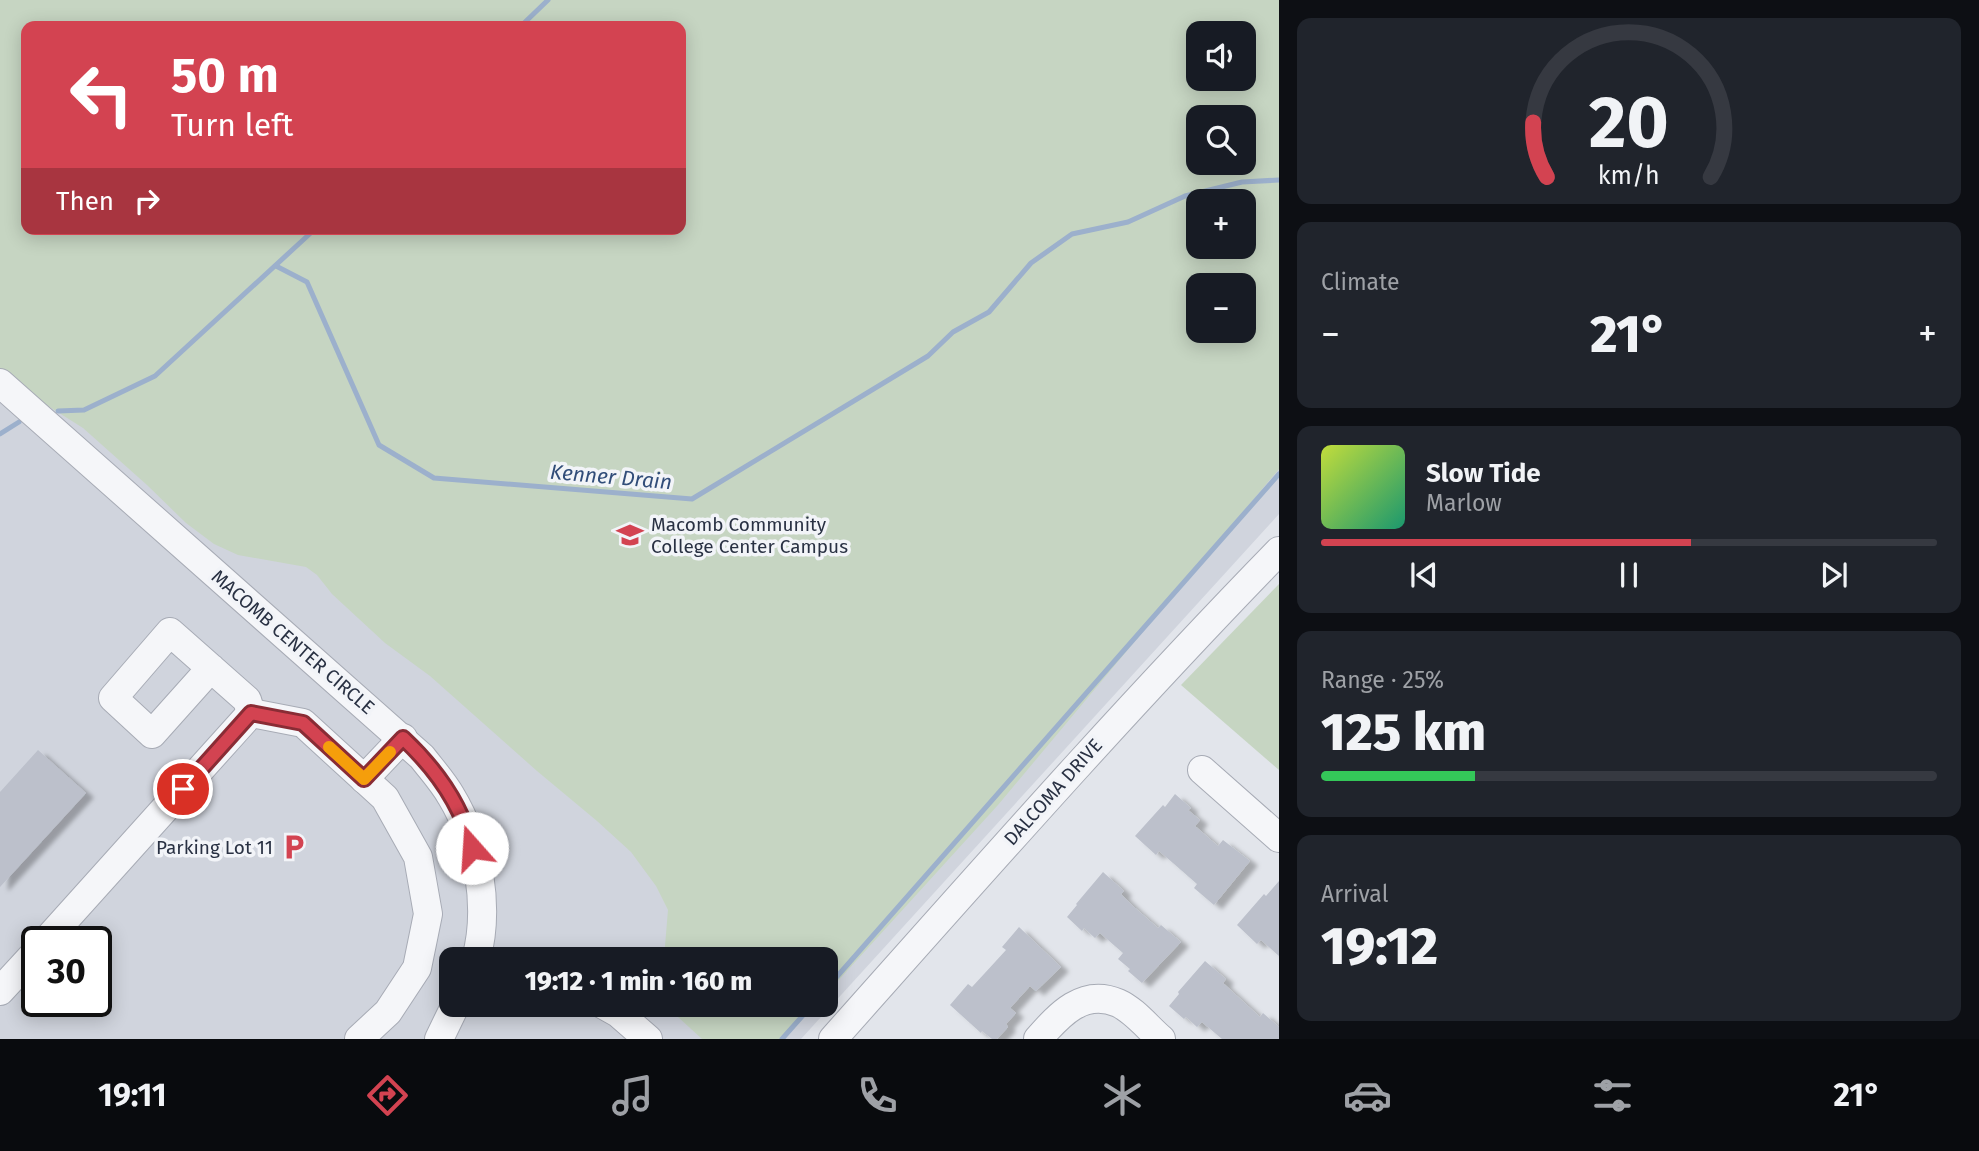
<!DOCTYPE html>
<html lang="en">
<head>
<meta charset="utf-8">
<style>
  body { margin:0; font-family:"Fira Sans",sans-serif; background:#20242c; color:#f1f3f6; height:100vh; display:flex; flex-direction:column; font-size:26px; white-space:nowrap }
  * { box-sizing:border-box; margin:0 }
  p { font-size:23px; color:#9ea1a6 }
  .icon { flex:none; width:38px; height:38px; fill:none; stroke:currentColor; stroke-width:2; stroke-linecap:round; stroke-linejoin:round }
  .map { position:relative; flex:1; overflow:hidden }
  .drawer { display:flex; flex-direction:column; gap:18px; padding:18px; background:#0d0f14; width:700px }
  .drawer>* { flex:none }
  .hud { position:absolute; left:21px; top:21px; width:665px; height:214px; border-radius:14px; box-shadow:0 4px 18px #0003; background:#d34351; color:#fff; overflow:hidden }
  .fabs { position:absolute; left:1186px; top:21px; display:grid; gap:14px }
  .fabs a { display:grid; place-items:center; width:70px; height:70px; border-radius:14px; background:#171b24; box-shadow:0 4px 18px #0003; font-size:35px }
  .speed { position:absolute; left:21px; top:926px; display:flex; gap:14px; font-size:35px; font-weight:700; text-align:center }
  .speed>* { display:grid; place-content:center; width:91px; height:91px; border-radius:50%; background:#171b24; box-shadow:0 4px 18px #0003; line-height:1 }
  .speed .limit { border:4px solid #111; border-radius:10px; background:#fff; color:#111 }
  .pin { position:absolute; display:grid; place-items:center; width:60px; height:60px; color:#fff; margin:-30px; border:4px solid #fff; border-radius:50%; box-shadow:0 2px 7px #0007 }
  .me { position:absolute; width:77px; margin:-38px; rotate:341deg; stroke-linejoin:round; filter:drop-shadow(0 0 5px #0008) }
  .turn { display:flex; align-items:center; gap:24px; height:147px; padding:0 35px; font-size:32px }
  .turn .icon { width:91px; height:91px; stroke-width:2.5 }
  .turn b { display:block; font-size:49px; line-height:60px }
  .then { display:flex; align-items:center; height:66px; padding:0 35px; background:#0003; gap:14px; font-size:26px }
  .big { font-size:52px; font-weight:800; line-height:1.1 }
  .drawer .tile { flex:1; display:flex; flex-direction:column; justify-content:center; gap:10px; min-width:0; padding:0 24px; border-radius:14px; background:#20242c }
  .drawer .dial { align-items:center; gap:0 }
  .dial svg { height:182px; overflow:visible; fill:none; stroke:#363941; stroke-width:7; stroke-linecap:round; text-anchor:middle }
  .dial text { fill:#f1f3f6; stroke:none }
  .song { display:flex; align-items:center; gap:21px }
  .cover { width:84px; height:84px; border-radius:10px; background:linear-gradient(135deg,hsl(70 70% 55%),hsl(160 70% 35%)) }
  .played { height:7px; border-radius:4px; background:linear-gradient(90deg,#d34351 60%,#363941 60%) }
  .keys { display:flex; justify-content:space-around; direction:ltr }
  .heat { display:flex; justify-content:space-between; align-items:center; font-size:38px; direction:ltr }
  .charge { height:10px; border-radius:5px; background:linear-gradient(90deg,#34c759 25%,#363941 0) }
  .trip { position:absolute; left:439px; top:947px; width:399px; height:70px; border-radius:14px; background:#171b24; box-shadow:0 4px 18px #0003; font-weight:800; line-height:70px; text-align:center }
  .tabs { display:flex; height:112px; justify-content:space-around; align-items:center; background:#090b0e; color:#9ea1a6 }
  .tabs .icon { width:49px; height:49px }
  .tabs .active { color:#d34351 }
  .tabs b { font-size:32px; color:#f1f3f6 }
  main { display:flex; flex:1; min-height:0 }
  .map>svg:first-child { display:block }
</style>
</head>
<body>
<main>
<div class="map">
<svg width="1279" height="1039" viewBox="0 0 1279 1039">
  <defs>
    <filter id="shadow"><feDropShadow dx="8" dy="4.5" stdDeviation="2" flood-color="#0004"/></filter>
  </defs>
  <rect width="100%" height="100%" fill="#e2e5eb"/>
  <path fill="#d0d4dd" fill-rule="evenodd" d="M0 0H1279V514L801 1039H0ZM26 26H681V229H26ZM1199 33H1244V79H1199ZM1199 117H1244V163H1199ZM1199 201H1244V247H1199ZM1199 285H1244V331H1199ZM37 942H96V1001H37ZM452 959H826V1004H452Z"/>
  <g fill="#c6d5c2" fill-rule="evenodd">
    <path d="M0 0H1279V469L998 805 826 994V959H666L665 946 668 910 656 886 631 852 597 821 537 771 430 676 385 643 332 594 317 575 306 567 238 555 214 544 186 523 147 485 83 428 37 399 0 369ZM26 26H681V229H26ZM1199 33H1244V79H1199ZM1199 117H1244V163H1199ZM1199 201H1244V247H1199ZM1199 285H1244V331H1199Z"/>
    <path d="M1279 584V770L1181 685Z"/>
    <path d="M675 1005V1004L816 1005 779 1039H702L678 1017Z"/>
  </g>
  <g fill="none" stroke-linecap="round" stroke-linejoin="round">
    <g stroke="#9cb0cc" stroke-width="5">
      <path d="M521 26 548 0"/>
      <path d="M276 266 307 282 379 445 434 478 692 499 928 356 953 332 989 312 1031 263 1072 234 1128 222 1185 196 1242 182 1279 180"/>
      <path d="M58 411 84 410 155 376 315 229"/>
      <path d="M0 434 19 422"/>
      <path d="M826 989 1279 474"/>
      <path d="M782 1039 813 1004"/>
    </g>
  </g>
  <g fill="#bcc0cb" filter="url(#shadow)">
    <path d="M38 750 86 793 0 887V792Z"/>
    <path d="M1175 794 1191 808 1188 810 1200 820 1195 826 1218 846 1223 840 1250 861 1214 905 1194 888 1197 884 1173 863 1159 851 1156 855 1135 836 1163 805 1165 807Z"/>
    <path d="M1103 872 1124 891 1121 894 1134 907 1158 928 1161 925 1181 942 1142 983 1128 971 1130 969 1118 959 1123 953 1100 933 1095 938 1084 928 1082 931 1067 917 1077 905 1076 904Z"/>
    <path d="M1279 881V956L1261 940 1257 944 1237 925 1264 894 1266 896Z"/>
    <path d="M1019 927 1061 967 1036 991 1030 986 1010 1008 1016 1013 1006 1024 1008 1027 997 1039H992L982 1031 981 1033 950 1005 968 984 972 987 984 974 1006 950 1002 947Z"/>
    <path d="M1205 961 1226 979 1223 983 1260 1017 1263 1013 1279 1027V1039H1222L1202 1022 1197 1027 1186 1017 1184 1019 1169 1006 1179 994 1178 992Z"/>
  </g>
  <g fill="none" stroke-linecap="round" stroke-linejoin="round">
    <defs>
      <g id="minor">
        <path d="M0 383 422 757C432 770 443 782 451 796 479 842 490 908 476 959"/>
        <path d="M211 668 152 734 113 698 170 632 247 700 251 713"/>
        <path d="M1202 770 1279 838"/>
        <path d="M364 779 403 738"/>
        <path d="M45 942 251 713 303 723 385 798 418 857 428 914 417 968 388 1012 359 1039"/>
        <path d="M0 991 37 951"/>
        <path d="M602 1004 618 1013 648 1039"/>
        <path d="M439 1039 456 1004"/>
        <path d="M833 1039C980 874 1125 709 1279 551"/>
        <path d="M1038 1039C1059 1015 1083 988 1118 1003 1134 1010 1148 1028 1161 1039"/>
      </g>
    </defs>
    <use href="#minor" stroke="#a7abb5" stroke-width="30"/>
    <use href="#minor" stroke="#f5f6f9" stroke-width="28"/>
  </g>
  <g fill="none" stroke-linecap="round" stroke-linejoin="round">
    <defs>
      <path id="route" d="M183 789 251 713 303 723 364 779 403 738C435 768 462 805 472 848"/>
    </defs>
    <use href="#route" stroke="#892c35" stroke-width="18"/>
    <use href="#route" stroke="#d34351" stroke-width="12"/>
    <path stroke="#f59e0b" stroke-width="12" d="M329 747 364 779 390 752"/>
  </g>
  <defs>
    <symbol id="university-bare" viewBox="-9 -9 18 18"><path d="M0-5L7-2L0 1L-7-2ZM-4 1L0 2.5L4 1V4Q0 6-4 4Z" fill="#d34351" stroke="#f2f4f8" stroke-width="2.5" paint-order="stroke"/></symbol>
    <symbol id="parking-bare" viewBox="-9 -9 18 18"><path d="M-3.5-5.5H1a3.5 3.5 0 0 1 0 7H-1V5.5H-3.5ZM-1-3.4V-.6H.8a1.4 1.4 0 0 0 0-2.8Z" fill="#d34351" stroke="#f2f4f8" stroke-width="2.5" paint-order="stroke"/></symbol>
  </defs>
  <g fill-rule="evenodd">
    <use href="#university-bare" x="611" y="516" width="38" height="38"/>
    <use href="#parking-bare" x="275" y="828" width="38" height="38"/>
  </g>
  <g text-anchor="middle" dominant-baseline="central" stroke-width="7" stroke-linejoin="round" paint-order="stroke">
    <g font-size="19" fill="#293143" stroke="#f2f4f8" text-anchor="start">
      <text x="651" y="524">Macomb Community<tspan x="651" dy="22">College Center Campus</tspan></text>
      <text x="273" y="847" text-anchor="end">Parking Lot 11</text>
    </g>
    <g font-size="19" fill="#293143" stroke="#f2f4f8">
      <text transform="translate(293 642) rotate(41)">MACOMB CENTER CIRCLE</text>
      <text transform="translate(1053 792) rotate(-48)">DALCOMA DRIVE</text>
    </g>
    <g font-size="21" font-style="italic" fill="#314d79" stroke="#f2f4f8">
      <text transform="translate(611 477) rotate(5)">Kenner Drain</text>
    </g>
  </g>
</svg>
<div class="fabs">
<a><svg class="icon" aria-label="sound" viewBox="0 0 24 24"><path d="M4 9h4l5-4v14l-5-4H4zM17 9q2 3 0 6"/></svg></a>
<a><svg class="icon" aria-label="search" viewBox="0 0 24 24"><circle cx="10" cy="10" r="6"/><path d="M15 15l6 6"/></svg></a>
<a>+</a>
<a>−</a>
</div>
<div class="speed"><div class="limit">30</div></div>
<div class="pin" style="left:183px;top:789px;background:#d93025"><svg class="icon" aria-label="arrive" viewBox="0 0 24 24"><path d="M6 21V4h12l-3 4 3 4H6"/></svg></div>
<svg class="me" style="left:472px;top:848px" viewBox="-20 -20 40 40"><circle r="19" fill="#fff"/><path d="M0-13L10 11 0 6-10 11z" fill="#d34351"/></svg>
<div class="trip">19:12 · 1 min · 160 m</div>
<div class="hud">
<div class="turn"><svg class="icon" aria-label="left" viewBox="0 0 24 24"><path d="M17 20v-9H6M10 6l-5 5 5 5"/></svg><div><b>50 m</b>Turn left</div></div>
<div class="then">Then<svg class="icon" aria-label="right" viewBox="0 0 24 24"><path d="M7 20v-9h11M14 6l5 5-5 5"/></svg></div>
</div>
</div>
<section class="drawer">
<div class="tile dial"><svg viewBox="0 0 100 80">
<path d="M14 69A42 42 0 1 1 86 69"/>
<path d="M14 69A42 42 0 0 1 8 45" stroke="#d34351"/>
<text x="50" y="56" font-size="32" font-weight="700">20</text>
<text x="50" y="72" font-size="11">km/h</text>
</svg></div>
<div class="tile"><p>Climate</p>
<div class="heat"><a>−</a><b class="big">21°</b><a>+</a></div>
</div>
<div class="tile">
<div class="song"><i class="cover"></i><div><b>Slow Tide</b><p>Marlow</p></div></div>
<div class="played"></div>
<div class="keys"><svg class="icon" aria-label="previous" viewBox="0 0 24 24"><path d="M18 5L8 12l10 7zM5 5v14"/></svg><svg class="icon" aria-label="pause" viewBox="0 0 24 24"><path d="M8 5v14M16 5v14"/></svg><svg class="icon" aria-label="next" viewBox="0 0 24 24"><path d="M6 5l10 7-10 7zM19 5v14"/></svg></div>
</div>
<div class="tile"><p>Range · 25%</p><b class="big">125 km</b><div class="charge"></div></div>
<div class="tile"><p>Arrival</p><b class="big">19:12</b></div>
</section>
</main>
<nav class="tabs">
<b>19:11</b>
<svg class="icon active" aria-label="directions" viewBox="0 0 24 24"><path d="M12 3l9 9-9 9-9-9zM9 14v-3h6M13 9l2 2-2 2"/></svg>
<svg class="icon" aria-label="music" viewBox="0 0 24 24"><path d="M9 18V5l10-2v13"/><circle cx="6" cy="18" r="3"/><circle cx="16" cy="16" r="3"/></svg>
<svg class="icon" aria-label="phone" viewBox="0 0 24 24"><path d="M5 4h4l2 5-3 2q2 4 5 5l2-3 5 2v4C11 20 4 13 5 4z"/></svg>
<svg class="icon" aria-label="climate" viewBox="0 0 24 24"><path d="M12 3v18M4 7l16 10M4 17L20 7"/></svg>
<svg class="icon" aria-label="car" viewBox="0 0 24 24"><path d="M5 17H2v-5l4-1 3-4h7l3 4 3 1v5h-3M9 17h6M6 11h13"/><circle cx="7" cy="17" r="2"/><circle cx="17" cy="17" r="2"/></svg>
<svg class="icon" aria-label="filters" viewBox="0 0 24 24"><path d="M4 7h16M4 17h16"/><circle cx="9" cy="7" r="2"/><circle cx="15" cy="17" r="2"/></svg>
<b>21°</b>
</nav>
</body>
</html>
